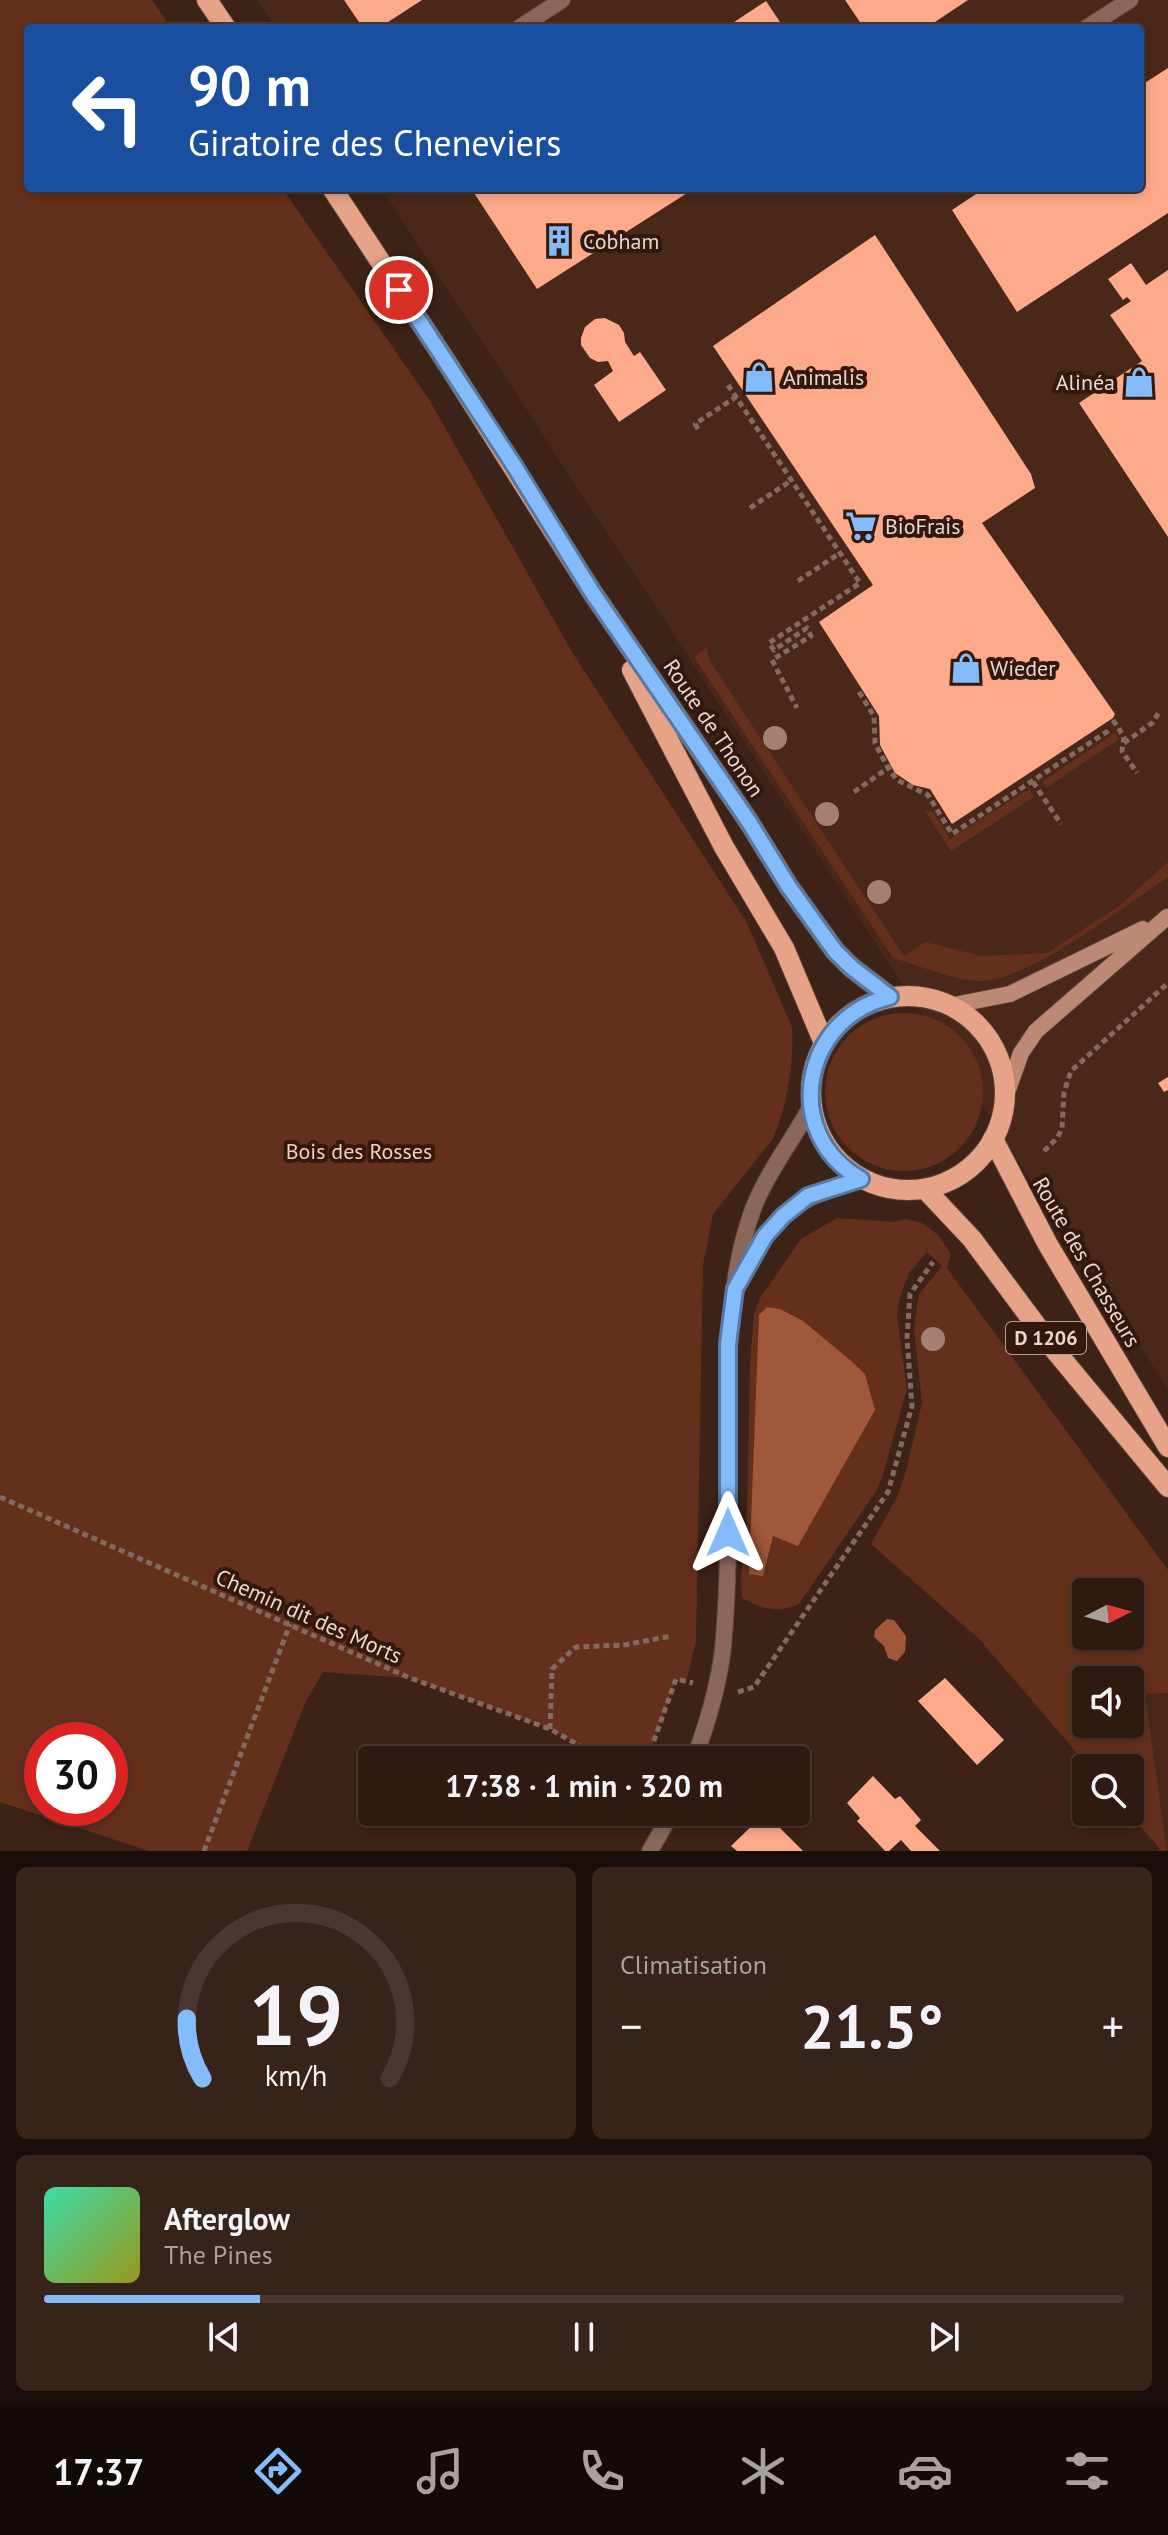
<!DOCTYPE html>
<html lang="fr">
<head>
<meta charset="utf-8">
<style>
  body { margin:0; font-family:"PT Sans",sans-serif; background:#36231a; color:#f1f3f6; height:100vh; display:flex; flex-direction:column; font-size:30px; white-space:nowrap }
  * { box-sizing:border-box; margin:0 }
  p { font-size:26px; color:#a7a19f }
  .icon { flex:none; width:44px; height:44px; fill:none; stroke:currentColor; stroke-width:2; stroke-linecap:round; stroke-linejoin:round }
  .map { position:relative; height:1851px; overflow:hidden }
  .details { display:flex; flex-direction:column; gap:16px; padding:16px; background:#190e09; flex:1 }
  .details>* { flex:none }
  .top-card { position:absolute; left:24px; top:24px; width:1120px; height:168px; border-radius:8px; box-shadow:0 4px 12px #0003,0 0 0 2px #493831; background:#1a4fa0; color:#fff; overflow:hidden }
  .needle { width:52px; rotate:84deg }
  .fabs { position:absolute; left:1072px; top:1578px; display:grid; gap:16px }
  .fabs a { display:grid; place-items:center; width:72px; height:72px; border-radius:8px; background:#2e1a11; box-shadow:0 4px 12px #0003,0 0 0 2px #493831; font-size:40px }
  .speed { position:absolute; left:24px; top:1722px; display:flex; gap:16px; font-size:40px; font-weight:700; text-align:center }
  .speed>* { display:grid; place-content:center; width:104px; height:104px; border-radius:50%; background:#2e1a11; box-shadow:0 4px 12px #0003,0 0 0 2px #493831; line-height:1 }
  .speed .limit { border:12px solid #d22; background:#fff; color:#111 }
  .pin { position:absolute; display:grid; place-items:center; width:68px; height:68px; color:#fff; margin:-34px; border:4px solid #fff; border-radius:50%; box-shadow:0 2px 8px #0007 }
  .me { position:absolute; width:88px; margin:-44px; rotate:0deg; stroke-linejoin:round; filter:drop-shadow(0 0 6px #0008) }
  .turn { display:flex; align-items:center; gap:28px; height:168px; padding:0 32px; font-size:36px }
  .turn .icon { width:104px; height:104px; stroke-width:2.5 }
  .turn b { display:block; font-size:56px; line-height:68px }
  .big { font-size:60px; font-weight:700; line-height:1.1 }
  .details .tile { flex:1; display:flex; flex-direction:column; justify-content:center; gap:12px; min-width:0; padding:0 28px; border-radius:12px; background:#36231a }
  .details .dial { align-items:center; gap:0 }
  .dial svg { height:208px; overflow:visible; fill:none; stroke:#493831; stroke-width:7; stroke-linecap:round; text-anchor:middle }
  .dial text { fill:#f1f3f6; stroke:none }
  .song { display:flex; align-items:center; gap:24px }
  .cover { width:96px; height:96px; border-radius:12px; background:linear-gradient(135deg,hsl(160 70% 55%),hsl(60 70% 35%)) }
  .played { height:8px; border-radius:4px; background:linear-gradient(90deg,#84bcfb 20%,#493831 20%) }
  .keys { display:flex; justify-content:space-around; direction:ltr }
  .heat { display:flex; justify-content:space-between; align-items:center; font-size:44px; direction:ltr }
  .details .tiles { flex:1; display:grid; gap:16px; grid-template-columns:1fr 1fr }
  .tile:last-child { grid-column:span 2 }
  .trip { position:absolute; left:358px; top:1746px; width:452px; height:80px; border-radius:8px; background:#2e1a11; box-shadow:0 4px 12px #0003,0 0 0 2px #493831; font-weight:700; line-height:80px; text-align:center }
  .menu { display:flex; height:128px; justify-content:space-around; align-items:center; background:#120a07; color:#a7a19f }
  .menu .icon { width:56px; height:56px }
  .menu .selected { color:#84bcfb }
  .menu b { font-size:36px; color:#f1f3f6 }
  .map>svg:first-child { display:block }
</style>
</head>
<body>
<div class="map">
<svg width="1168" height="1851" viewBox="0 0 1168 1851">
  <rect width="100%" height="100%" fill="#3d2217"/>
  <g fill="#492719">
    <path d="M257 0H1168V1389L381 188H1140V28H276Z"/>
    <path d="M1145 1693H1168V1851H1167Z"/>
  </g>
  <g fill="#65301b" fill-rule="evenodd">
    <path d="M0 0H152L171 28H28V188H282L430 401 572 652 747 923 792 1027C794 1063 787 1108 772 1140L713 1214 703 1265 696 1641 686 1682 676 1680 647 1760H605L550 1729 410 1678 323 1672 306 1701 247 1851H149L0 1802ZM42 1740H110V1808H42Z"/>
    <path d="M706 648 711 663 904 956 925 942 981 956 1047 953 1119 906 1168 862V877C1124 906 1032 979 982 981 957 982 918 965 893 958L694 657Z"/>
    <path d="M1115 733 1119 739 1046 788 1043 781Z"/>
    <path d="M1029 789 1034 797 951 851 925 811 933 812 950 839Z"/>
    <circle cx="904" cy="1092" r="79"/>
    <path d="M837 1218 893 1222 906 1219 922 1223 938 1235 951 1254 947 1268 1168 1570V1693L1145 1694 1167 1851H1157L1160 1849 1128 1812 1130 1768H1090L979 1639 871 1544 897 1497 906 1471 922 1403 914 1328 919 1294 942 1266 927 1252 909 1273 899 1300 897 1315 907 1389 884 1471 877 1490 799 1604C778 1614 762 1609 742 1598L741 1577 747 1518 750 1364 754 1315 760 1298 801 1239ZM1086 1592H1130V1636H1086ZM1086 1680H1130V1724H1086Z"/>
  </g>
  <g fill="#a15739">
    <path d="M767 1307 780 1309 803 1321 850 1360 865 1374 875 1410 798 1546 773 1536 763 1576 749 1574 759 1315Z"/>
    <path d="M887 1619 894 1620 906 1636 905 1652 897 1661 888 1658 884 1646 874 1637 875 1630Z"/>
  </g>
  <g fill="#fcaa8a">
    <path d="M344 0H422L379 28H363Z"/>
    <path d="M845 0H968L926 28H864Z"/>
    <path d="M766 1 784 28H725Z"/>
    <path d="M1168 68V213L1017 312 952 210 985 188H1140V86Z"/>
    <path d="M475 188H695L537 289 474 193Z"/>
    <path d="M875 235 1031 474 1035 488 982 523 1115 714 1113 718 952 824 930 789 913 785 895 773 880 745 879 716 819 622 873 585 713 346Z"/>
    <path d="M1131 263 1146 285 1168 270V537L1079 403 1142 361 1110 315 1131 301 1127 297 1123 300 1108 279Z"/>
    <path d="M605 318 619 325 624 333 625 342 634 356 640 352 666 390 619 422 594 385 613 371 608 361 598 362 590 358 581 345V338L585 327 595 319Z"/>
    <path d="M1168 1077V1090L1164 1092 1158 1083Z"/>
    <path d="M945 1678 1004 1740 977 1765 918 1701Z"/>
    <path d="M873 1776 895 1799 900 1796 921 1820 915 1826 940 1851H911L901 1840 889 1851H885L857 1821 860 1818 847 1803Z"/>
    <path d="M765 1813 803 1851H737L731 1846Z"/>
  </g>
  <g fill="none" stroke-linecap="round" stroke-linejoin="round">
    <defs>
      <path id="lane" d="M1086 28 1130 0"/>
      <g id="street">
        <path d="M519 28 562 0"/>
        <path d="M743 1273C777 1211 794 1200 861 1179"/>
        <path d="M694 1760C707 1724 719 1686 723 1648 730 1574 728 1497 728 1423 728 1352 728 1279 752 1212 764 1177 793 1140 811 1106"/>
        <path d="M650 1851 672 1812"/>
      </g>
      <g id="secondary">
        <path d="M949 1006 1010 994 1143 929"/>
        <path d="M1005 1098 1021 1053 1036 1031 1167 917"/>
      </g>
      <g id="primary">
        <path d="M207 0 226 28"/>
        <path d="M332 188 449 366 592 592 749 822 789 887 835 951 851 967 890 997"/>
        <path d="M632 670 724 847 784 948 824 1043"/>
        <circle cx="908" cy="1093" r="97"/>
        <path d="M993 1139 1047 1243 1168 1447"/>
        <path d="M925 1189 972 1239 1053 1348 1168 1487"/>
      </g>
    </defs>
    <use href="#lane" stroke="#593f34" stroke-width="18"/>
    <use href="#street" stroke="#593f34" stroke-width="18"/>
    <use href="#secondary" stroke="#593f34" stroke-width="18"/>
    <use href="#primary" stroke="#593f34" stroke-width="22"/>
    <g stroke="#826a61" stroke-width="5" stroke-dasharray="6 4" stroke-linecap="butt">
      <path d="M728 385 860 583 769 643 774 650 807 628 811 636 772 660 797 708"/>
      <path d="M698 429 695 424 736 397"/>
      <path d="M750 508 792 480"/>
      <path d="M798 581 840 553"/>
      <path d="M859 692 874 716 875 743 888 768 897 780 928 795 952 834 1111 729"/>
      <path d="M1113 720 1124 737 1122 751 1137 773"/>
      <path d="M1124 743 1152 723 1160 711"/>
      <path d="M1033 782 1061 824"/>
      <path d="M854 792 891 766"/>
      <path d="M1044 1151 1058 1137 1062 1128 1064 1092 1071 1071 1168 983"/>
      <path d="M0 1497 410 1678 550 1729 605 1760"/>
      <path d="M738 1692 754 1687 888 1492 912 1406 907 1338 910 1294 933 1262"/>
      <path d="M550 1729 552 1669 576 1647 624 1645 671 1636"/>
      <path d="M647 1760 676 1679 693 1683"/>
      <path d="M204 1851 290 1624"/>
    </g>
    <use href="#lane" stroke="#89675a" stroke-width="16"/>
    <use href="#street" stroke="#89675a" stroke-width="16"/>
    <use href="#secondary" stroke="#be8974" stroke-width="16"/>
    <use href="#primary" stroke="#e7a387" stroke-width="20"/>
  </g>
  <g fill="#a48072">
    <circle cx="775" cy="738" r="12"/>
    <circle cx="827" cy="814" r="12"/>
    <circle cx="879" cy="892" r="12"/>
    <circle cx="933" cy="1339" r="12"/>
  </g>
  <g fill="none" stroke-linecap="round" stroke-linejoin="round">
    <defs>
      <path id="route" d="M399 290 513 464 592 592 749 822 789 887 835 951 851 967 890 997C802 1017 780 1134 861 1179L808 1196 783 1216 765 1236 735 1289 728 1344V1533"/>
    </defs>
    <use href="#route" stroke="#567aa3" stroke-width="20"/>
    <use href="#route" stroke="#84bcfb" stroke-width="14"/>
  </g>
  <defs>
    <symbol id="building-bare" viewBox="-9 -9 18 18"><path d="M-4-6H4V6H1V3H-1V6H-4ZM-2.5-4.3h1.7v1.8h-1.7ZM.8-4.3h1.7v1.8H.8ZM-2.5-1h1.7V.8h-1.7ZM.8-1h1.7V.8H.8Z" fill="#84bcfb" stroke="#33180e" stroke-width="2.5" paint-order="stroke"/></symbol>
    <symbol id="shop-bare" viewBox="-9 -9 18 18"><path d="M-5-2.5h2.3a2.7 3.5 0 0 1 5.4 0H5L5.5 6h-11ZM-1.5-2.5h3a1.5 2.3 0 0 0-3 0Z" fill="#84bcfb" stroke="#33180e" stroke-width="2.5" paint-order="stroke"/></symbol>
    <symbol id="supermarket-bare" viewBox="-9 -9 18 18"><path d="M-6-5.5h2.5l.6 2H6L4.5 2H-2.5L-4.4-4H-6ZM-1.5 3.2a1.3 1.3 0 1 0 .1 0ZM3 3.2a1.3 1.3 0 1 0 .1 0Z" fill="#84bcfb" stroke="#33180e" stroke-width="2.5" paint-order="stroke"/></symbol>
  </defs>
  <g fill-rule="evenodd">
    <use href="#building-bare" x="537" y="219" width="44" height="44"/>
    <use href="#shop-bare" x="737" y="355" width="44" height="44"/>
    <use href="#shop-bare" x="1117" y="360" width="44" height="44"/>
    <use href="#supermarket-bare" x="839" y="504" width="44" height="44"/>
    <use href="#shop-bare" x="944" y="646" width="44" height="44"/>
  </g>
  <g text-anchor="middle" dominant-baseline="central" stroke-width="8" stroke-linejoin="round" paint-order="stroke">
    <rect fill="#33180e" stroke="#b29d95" stroke-width="2" x="1006" y="1322" width="80" height="32" rx="6"/>
    <g font-size="20" font-weight="bold" fill="#e9d6cf">
      <text x="1046" y="1338">D 1206</text>
    </g>
    <g font-size="22" fill="#e9d6cf" stroke="#33180e" text-anchor="start">
      <text x="583" y="241">Cobham</text>
      <text x="783" y="377">Animalis</text>
      <text x="1115" y="382" text-anchor="end">Alinéa</text>
      <text x="885" y="526">BioFrais</text>
      <text x="990" y="668">Wieder</text>
    </g>
    <g font-size="22" fill="#e9d6cf" stroke="#33180e">
      <text transform="translate(714 728) rotate(56)">Route de Thonon</text>
      <text transform="translate(1087 1262) rotate(60)">Route des Chasseurs</text>
      <text transform="translate(309 1616) rotate(24)">Chemin dit des Morts</text>
    </g>
    <g font-size="22" fill="#f9cdbc" stroke="#33180e">
      <text x="359" y="1151">Bois des Rosses</text>
    </g>
  </g>
</svg>
<div class="fabs">
<a><svg class="needle" viewBox="-14 -14 28 28"><path d="M0-13l5 13h-10z" fill="#e53935"/><path d="M0 13l5-13h-10z" fill="#a7a19f"/></svg></a>
<a><svg class="icon" aria-label="sound" viewBox="0 0 24 24"><path d="M4 9h4l5-4v14l-5-4H4zM17 9q2 3 0 6"/></svg></a>
<a><svg class="icon" aria-label="search" viewBox="0 0 24 24"><circle cx="10" cy="10" r="6"/><path d="M15 15l6 6"/></svg></a>
</div>
<div class="speed"><div class="limit">30</div></div>
<div class="pin" style="left:399px;top:290px;background:#d93025"><svg class="icon" aria-label="arrive" viewBox="0 0 24 24"><path d="M6 21V4h12l-3 4 3 4H6"/></svg></div>
<svg class="me" style="left:728px;top:1533px" viewBox="-20 -20 40 40"><path d="M0-17L14 15 0 8-14 15z" fill="#84bcfb" stroke="#fff" stroke-width="4"/></svg>
<div class="trip">17:38 · 1 min · 320 m</div>
<div class="top-card">
<div class="turn"><svg class="icon" aria-label="left" viewBox="0 0 24 24"><path d="M17 20v-9H6M10 6l-5 5 5 5"/></svg><div><b>90 m</b>Giratoire des Cheneviers</div></div>
</div>
</div>
<section class="details">
<div class="tiles">
<div class="tile dial"><svg viewBox="0 0 100 80">
<path d="M14 69A42 42 0 1 1 86 69"/>
<path d="M14 69A42 42 0 0 1 8 46" stroke="#84bcfb"/>
<text x="50" y="56" font-size="32" font-weight="700">19</text>
<text x="50" y="72" font-size="11">km/h</text>
</svg></div>
<div class="tile"><p>Climatisation</p>
<div class="heat"><a>−</a><b class="big">21.5°</b><a>+</a></div>
</div>
<div class="tile">
<div class="song"><i class="cover"></i><div><b>Afterglow</b><p>The Pines</p></div></div>
<div class="played"></div>
<div class="keys"><svg class="icon" aria-label="previous" viewBox="0 0 24 24"><path d="M18 5L8 12l10 7zM5 5v14"/></svg><svg class="icon" aria-label="pause" viewBox="0 0 24 24"><path d="M8 5v14M16 5v14"/></svg><svg class="icon" aria-label="next" viewBox="0 0 24 24"><path d="M6 5l10 7-10 7zM19 5v14"/></svg></div>
</div>
</div>
</section>
<nav class="menu">
<b>17:37</b>
<svg class="icon selected" aria-label="directions" viewBox="0 0 24 24"><path d="M12 3l9 9-9 9-9-9zM9 14v-3h6M13 9l2 2-2 2"/></svg>
<svg class="icon" aria-label="music" viewBox="0 0 24 24"><path d="M9 18V5l10-2v13"/><circle cx="6" cy="18" r="3"/><circle cx="16" cy="16" r="3"/></svg>
<svg class="icon" aria-label="phone" viewBox="0 0 24 24"><path d="M5 4h4l2 5-3 2q2 4 5 5l2-3 5 2v4C11 20 4 13 5 4z"/></svg>
<svg class="icon" aria-label="climate" viewBox="0 0 24 24"><path d="M12 3v18M4 7l16 10M4 17L20 7"/></svg>
<svg class="icon" aria-label="car" viewBox="0 0 24 24"><path d="M5 17H2v-5l4-1 3-4h7l3 4 3 1v5h-3M9 17h6M6 11h13"/><circle cx="7" cy="17" r="2"/><circle cx="17" cy="17" r="2"/></svg>
<svg class="icon" aria-label="filters" viewBox="0 0 24 24"><path d="M4 7h16M4 17h16"/><circle cx="9" cy="7" r="2"/><circle cx="15" cy="17" r="2"/></svg>
</nav>
</body>
</html>
